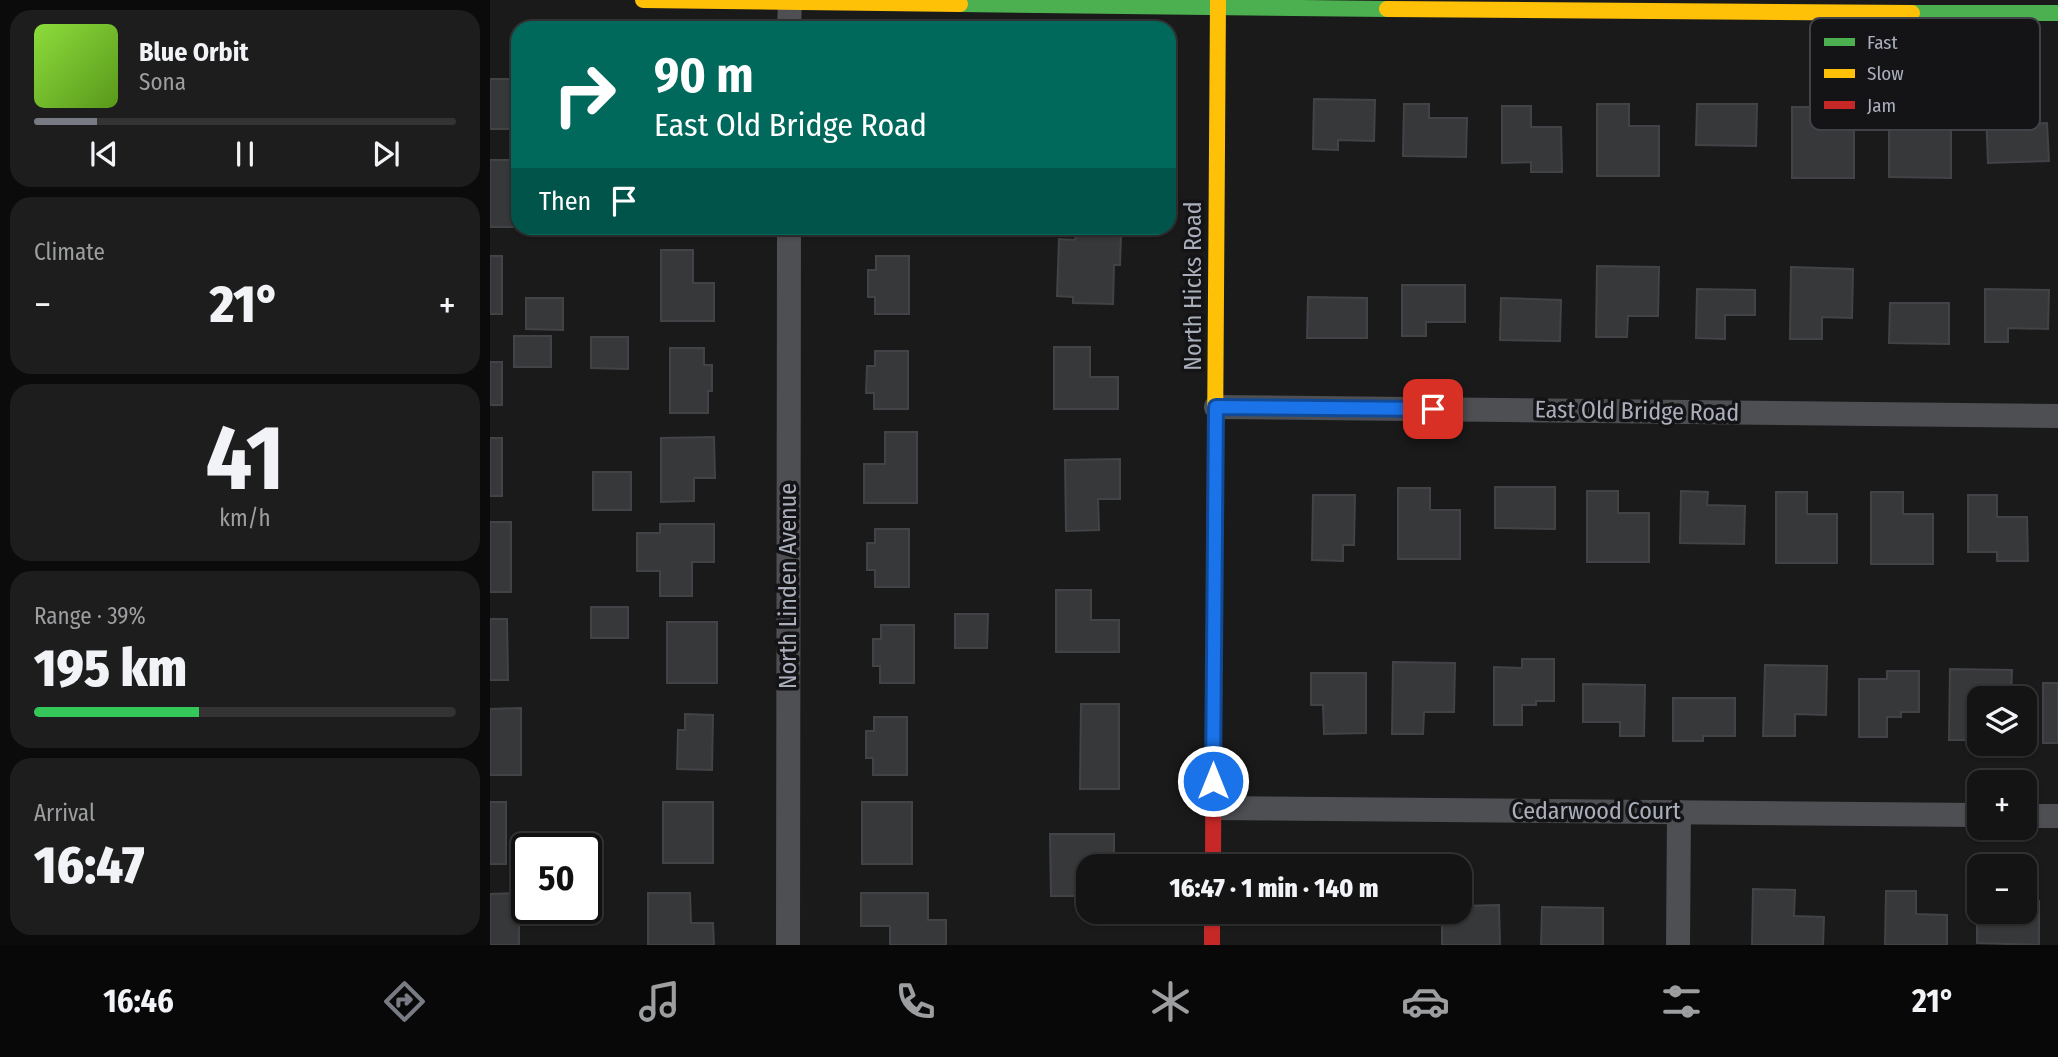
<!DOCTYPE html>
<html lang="en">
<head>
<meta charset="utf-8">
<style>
  body { margin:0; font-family:"Fira Sans Condensed",sans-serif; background:#1d1d1d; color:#f1f3f6; height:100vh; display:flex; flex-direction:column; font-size:26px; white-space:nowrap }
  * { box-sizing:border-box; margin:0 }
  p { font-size:23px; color:#9d9ea0 }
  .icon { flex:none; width:38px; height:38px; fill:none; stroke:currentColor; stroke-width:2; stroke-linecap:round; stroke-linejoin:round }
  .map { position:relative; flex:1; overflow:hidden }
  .sheet { display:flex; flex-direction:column; gap:10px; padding:10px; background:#0b0b0b; width:490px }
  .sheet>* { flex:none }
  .top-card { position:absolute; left:21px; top:21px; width:665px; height:214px; border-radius:21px; box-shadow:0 2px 5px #0004,0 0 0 2px #333334; background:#00695c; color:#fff; overflow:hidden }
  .controls { position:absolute; left:1477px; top:686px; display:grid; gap:14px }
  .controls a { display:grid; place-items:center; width:70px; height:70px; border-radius:14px; background:#141414; box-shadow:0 2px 5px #0004,0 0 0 2px #333334; font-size:35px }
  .speed { position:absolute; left:21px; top:833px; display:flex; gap:14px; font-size:35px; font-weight:700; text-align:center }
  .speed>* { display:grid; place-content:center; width:91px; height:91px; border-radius:50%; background:#141414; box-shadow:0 2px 5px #0004,0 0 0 2px #333334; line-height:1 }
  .speed .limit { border:4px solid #111; border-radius:10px; background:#fff; color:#111 }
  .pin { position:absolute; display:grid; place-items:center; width:60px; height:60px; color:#fff; margin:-30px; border-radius:14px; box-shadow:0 4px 10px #0006 }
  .me { position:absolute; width:77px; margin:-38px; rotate:0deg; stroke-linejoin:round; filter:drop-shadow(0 0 5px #0008) }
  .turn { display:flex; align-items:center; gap:24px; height:147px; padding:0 28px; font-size:32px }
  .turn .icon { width:91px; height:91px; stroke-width:2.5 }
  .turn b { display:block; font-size:49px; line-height:60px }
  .then { display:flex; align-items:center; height:66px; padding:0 28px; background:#0003; gap:14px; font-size:26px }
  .big { font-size:52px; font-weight:800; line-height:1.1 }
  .sheet .widget { flex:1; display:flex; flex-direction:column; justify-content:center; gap:10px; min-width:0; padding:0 24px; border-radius:21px; background:#1d1d1d }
  .sheet .dial { align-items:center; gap:0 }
  .dial b { font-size:91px; line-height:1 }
  .song { display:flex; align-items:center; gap:21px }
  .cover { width:84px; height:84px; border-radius:10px; background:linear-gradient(135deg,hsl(90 70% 55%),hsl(90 70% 35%)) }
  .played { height:7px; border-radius:4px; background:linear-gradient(90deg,#787b83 15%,#333334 15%) }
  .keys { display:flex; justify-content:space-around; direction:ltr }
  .heat { display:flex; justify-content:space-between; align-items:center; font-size:38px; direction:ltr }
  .charge { height:10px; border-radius:5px; background:linear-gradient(90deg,#34c759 39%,#333334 0) }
  .trip { position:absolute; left:586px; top:854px; width:396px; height:70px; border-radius:21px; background:#141414; box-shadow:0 2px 5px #0004,0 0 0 2px #333334; font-weight:800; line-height:70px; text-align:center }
  .dock { display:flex; height:112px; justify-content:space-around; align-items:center; background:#080808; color:#9d9ea0 }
  .dock .icon { width:49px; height:49px }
  .dock .current { color:#787b83 }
  .dock b { font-size:32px; color:#f1f3f6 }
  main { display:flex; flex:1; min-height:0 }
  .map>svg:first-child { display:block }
</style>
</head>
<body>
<main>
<section class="sheet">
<div class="widget">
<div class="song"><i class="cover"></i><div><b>Blue Orbit</b><p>Sona</p></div></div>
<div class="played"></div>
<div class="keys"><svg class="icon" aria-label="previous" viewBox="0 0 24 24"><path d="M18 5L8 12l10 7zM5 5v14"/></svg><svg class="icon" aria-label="pause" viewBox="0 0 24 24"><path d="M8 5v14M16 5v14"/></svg><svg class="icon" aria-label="next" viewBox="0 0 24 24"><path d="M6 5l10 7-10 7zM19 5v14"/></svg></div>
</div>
<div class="widget"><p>Climate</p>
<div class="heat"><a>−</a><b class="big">21°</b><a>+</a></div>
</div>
<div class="widget dial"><b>41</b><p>km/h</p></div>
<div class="widget"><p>Range · 39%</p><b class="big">195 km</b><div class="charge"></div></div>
<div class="widget"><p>Arrival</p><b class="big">16:47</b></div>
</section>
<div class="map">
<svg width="1568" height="945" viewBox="0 0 1568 945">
  <rect width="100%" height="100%" fill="#1a1a1a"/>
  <g fill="#37383a" stroke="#424346" stroke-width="2">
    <rect x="0" y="79" width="28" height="50"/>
    <path d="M824 99 885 100 884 141 848 140V150L823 149Z"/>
    <path d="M914 104H939V118H977L976 157 913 156Z"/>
    <path d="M1107 104H1139V126H1169V176H1107Z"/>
    <path d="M1207 104H1267L1266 146 1206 145Z"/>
    <path d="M1012 106H1041V127H1071L1072 172H1041V162L1012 163Z"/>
    <path d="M1302 107H1333V129H1364V178H1302Z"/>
    <path d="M1399 107H1430V129H1461V178L1399 177Z"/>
    <path d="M1520 110 1521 125 1557 123 1559 161 1498 163 1496 111Z"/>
    <rect x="0" y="160" width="28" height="67"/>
    <rect x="395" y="228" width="32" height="3"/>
    <rect x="469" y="228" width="29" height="8"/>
    <path d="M586 228H623V233L631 234 630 265H624L623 304 583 303V297L567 296 569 239 585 240Z"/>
    <path d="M171 250H203V283H224V321H171Z"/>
    <rect x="0" y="256" width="12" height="58"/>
    <path d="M386 256H419V314H385V297H378V270H386Z"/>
    <path d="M1107 266 1169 267 1168 316H1138L1137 337H1106Z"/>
    <path d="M1301 267 1363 269 1362 318 1332 317V339H1300Z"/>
    <path d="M912 285H975V322H936V336H912Z"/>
    <path d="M1207 289 1265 290V315H1235V339L1206 338Z"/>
    <path d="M1495 289 1559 290 1558 329 1518 328V342H1495Z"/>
    <path d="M818 297 877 298V338H817Z"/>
    <path d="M36 298H73V330L36 329Z"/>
    <path d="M1011 298 1071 300 1070 341 1010 340Z"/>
    <path d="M1400 303H1459V344L1399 343Z"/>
    <rect x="24" y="336" width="37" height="31"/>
    <path d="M101 337H138V369L101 368Z"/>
    <path d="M564 347H600V377H628V409H564Z"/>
    <path d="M180 348H214V365H222V391H218V413H180Z"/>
    <path d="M385 351H418V409H384V393H376L377 366H385Z"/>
    <rect x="0" y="362" width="12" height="43"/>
    <path d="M395 432H427V503H374V464H395Z"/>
    <path d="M224 437 225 478H204V501L171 502V438Z"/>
    <rect x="0" y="438" width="12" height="58"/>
    <path d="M630 459V499H608L609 530 576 531 575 460Z"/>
    <rect x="103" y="472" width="38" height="38"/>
    <path d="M1005 487H1065V529L1005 528Z"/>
    <path d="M908 488H940V510H970V559H908Z"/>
    <path d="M1097 491H1128V513H1159V562H1097Z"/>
    <path d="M1191 491 1218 492 1217 505 1255 506 1254 544 1190 543Z"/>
    <path d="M1286 492H1317V514H1347V563H1286Z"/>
    <path d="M1381 492H1413V514H1443V564H1381Z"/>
    <path d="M823 495H865L864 545H853V561L822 560Z"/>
    <path d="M1478 495H1507V517H1537L1538 561H1507V552H1478Z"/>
    <rect x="0" y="522" width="21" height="70"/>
    <path d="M170 524H224V562H202V596H170V571H147V533H170Z"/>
    <path d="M385 529H419V587H385V570H377V543H385Z"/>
    <path d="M566 590H601V620H629V652H566Z"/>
    <rect x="101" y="607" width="37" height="31"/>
    <path d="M465 614H498L497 648H465Z"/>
    <path d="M0 619H17L18 680H0Z"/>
    <rect x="177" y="622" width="50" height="61"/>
    <path d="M391 625H424V683H390V666H383V639H391Z"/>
    <path d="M1032 659H1064V701H1046V705H1032V725H1004V667L1032 668Z"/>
    <path d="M903 662 965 663 964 712H934L933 734H902Z"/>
    <path d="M1275 665 1337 666 1336 715 1305 714V736H1273Z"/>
    <path d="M1460 669 1522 670 1521 698H1489V740H1459Z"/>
    <path d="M1397 671H1429V712H1411V717H1397V737H1369V679H1397Z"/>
    <path d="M821 673H876V733L834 734 833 705H821Z"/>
    <rect x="1553" y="683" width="15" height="60"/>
    <path d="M1093 684 1155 685 1154 736H1130V722H1093Z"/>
    <path d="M1183 698H1245V736H1213V741H1183Z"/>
    <path d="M591 704H629V789H590Z"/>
    <path d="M31 708V775H0V709Z"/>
    <path d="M195 714 223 715 222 770 187 769 188 730H195Z"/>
    <path d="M384 717H417V775H383V758H376V731H384Z"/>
    <rect x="0" y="802" width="16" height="62"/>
    <rect x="173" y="802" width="50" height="61"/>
    <rect x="372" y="802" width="50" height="62"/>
    <path d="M560 834H624V865H596V896H561Z"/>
    <path d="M1263 889 1305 890 1304 916 1334 917 1333 945H1262Z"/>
    <path d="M1396 891H1426V914L1457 915V945H1395Z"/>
    <path d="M29 893V945H0V894Z"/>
    <path d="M158 893H200L201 923H223L224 945H158Z"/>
    <path d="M371 893H438V920H456V945H400V926H371Z"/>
    <path d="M1487 900H1489V912H1535V901H1549V945L1487 943Z"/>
    <path d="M1009 905 1010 945H952V912H970V906Z"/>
    <path d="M1052 907 1113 908V945H1051Z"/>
    <path d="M821 912H885V921L821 919Z"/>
  </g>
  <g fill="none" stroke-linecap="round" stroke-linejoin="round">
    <g stroke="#4d4f53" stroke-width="24">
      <path d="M299 28 300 2"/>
      <path d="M726 407 1568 416"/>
      <path d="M723 808 1489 815"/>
      <path d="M1535 816H1568"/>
      <path d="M298 945 299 228"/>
      <path d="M1188 945 1189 812"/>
    </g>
    <g stroke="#4caf50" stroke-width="16">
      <path d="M470 4 897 9"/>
      <path d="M1422 13H1568"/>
    </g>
    <g stroke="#ffc107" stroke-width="16">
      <path d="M153 0 470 4"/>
      <path d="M897 9 1422 13"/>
      <path d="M725 442 728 0"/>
    </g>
    <g stroke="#c62828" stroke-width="16">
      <path d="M723 866 725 442"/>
      <path d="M722 912V945"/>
    </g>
  </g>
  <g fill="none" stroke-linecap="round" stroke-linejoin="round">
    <defs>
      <path id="route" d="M723 781 726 407 943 409"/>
    </defs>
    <use href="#route" stroke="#114b97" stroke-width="18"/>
    <use href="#route" stroke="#1a73e8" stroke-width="12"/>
  </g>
  <g text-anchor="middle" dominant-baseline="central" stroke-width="7" stroke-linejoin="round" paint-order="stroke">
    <g font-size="24" fill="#aaafbb" stroke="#141316">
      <text transform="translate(703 286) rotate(-90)">North Hicks Road</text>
      <text transform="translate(1147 411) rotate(1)">East Old Bridge Road</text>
      <text transform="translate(298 586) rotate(-90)">North Linden Avenue</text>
      <text x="1106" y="811">Cedarwood Court</text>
    </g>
  </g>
  <rect x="1320" y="18" width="230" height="112" rx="10" fill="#141316" stroke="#414248" stroke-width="2"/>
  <rect x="1334" y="38" width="31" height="8" fill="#4caf50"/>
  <rect x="1334" y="69" width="31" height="9" fill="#ffc107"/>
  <rect x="1334" y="101" width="31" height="8" fill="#c62828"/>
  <g font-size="19" fill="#aaafbb">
    <text x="1377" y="49">Fast</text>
    <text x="1377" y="80">Slow</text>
    <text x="1377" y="112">Jam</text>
  </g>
</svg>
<div class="controls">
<a><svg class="icon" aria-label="layers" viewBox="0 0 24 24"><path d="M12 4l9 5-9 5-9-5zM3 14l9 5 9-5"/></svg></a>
<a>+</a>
<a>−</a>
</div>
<div class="speed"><div class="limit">50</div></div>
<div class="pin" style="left:943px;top:409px;background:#d93025"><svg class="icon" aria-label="arrive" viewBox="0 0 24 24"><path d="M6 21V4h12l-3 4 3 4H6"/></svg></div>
<svg class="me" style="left:723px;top:781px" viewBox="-20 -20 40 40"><circle r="17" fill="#1a73e8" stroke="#fff" stroke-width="3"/><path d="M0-11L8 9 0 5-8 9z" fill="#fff"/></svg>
<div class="trip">16:47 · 1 min · 140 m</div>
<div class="top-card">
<div class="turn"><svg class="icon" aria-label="right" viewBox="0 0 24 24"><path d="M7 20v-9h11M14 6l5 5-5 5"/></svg><div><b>90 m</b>East Old Bridge Road</div></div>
<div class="then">Then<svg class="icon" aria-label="arrive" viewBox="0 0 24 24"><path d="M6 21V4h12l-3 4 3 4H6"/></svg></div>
</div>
</div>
</main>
<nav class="dock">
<b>16:46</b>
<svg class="icon current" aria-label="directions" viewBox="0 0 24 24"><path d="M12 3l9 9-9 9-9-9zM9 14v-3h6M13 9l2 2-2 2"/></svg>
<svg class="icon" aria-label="music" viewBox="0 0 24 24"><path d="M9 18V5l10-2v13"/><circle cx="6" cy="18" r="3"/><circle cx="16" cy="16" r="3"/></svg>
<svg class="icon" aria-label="phone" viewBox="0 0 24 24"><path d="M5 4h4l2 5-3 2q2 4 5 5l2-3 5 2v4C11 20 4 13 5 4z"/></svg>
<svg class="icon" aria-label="climate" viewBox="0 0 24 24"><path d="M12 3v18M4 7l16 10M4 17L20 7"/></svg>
<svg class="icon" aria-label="car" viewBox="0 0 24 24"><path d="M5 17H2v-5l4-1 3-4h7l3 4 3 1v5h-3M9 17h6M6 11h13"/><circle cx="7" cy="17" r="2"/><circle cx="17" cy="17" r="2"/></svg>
<svg class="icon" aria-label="filters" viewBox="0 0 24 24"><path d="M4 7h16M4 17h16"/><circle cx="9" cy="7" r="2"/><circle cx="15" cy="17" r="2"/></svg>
<b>21°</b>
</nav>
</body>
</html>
